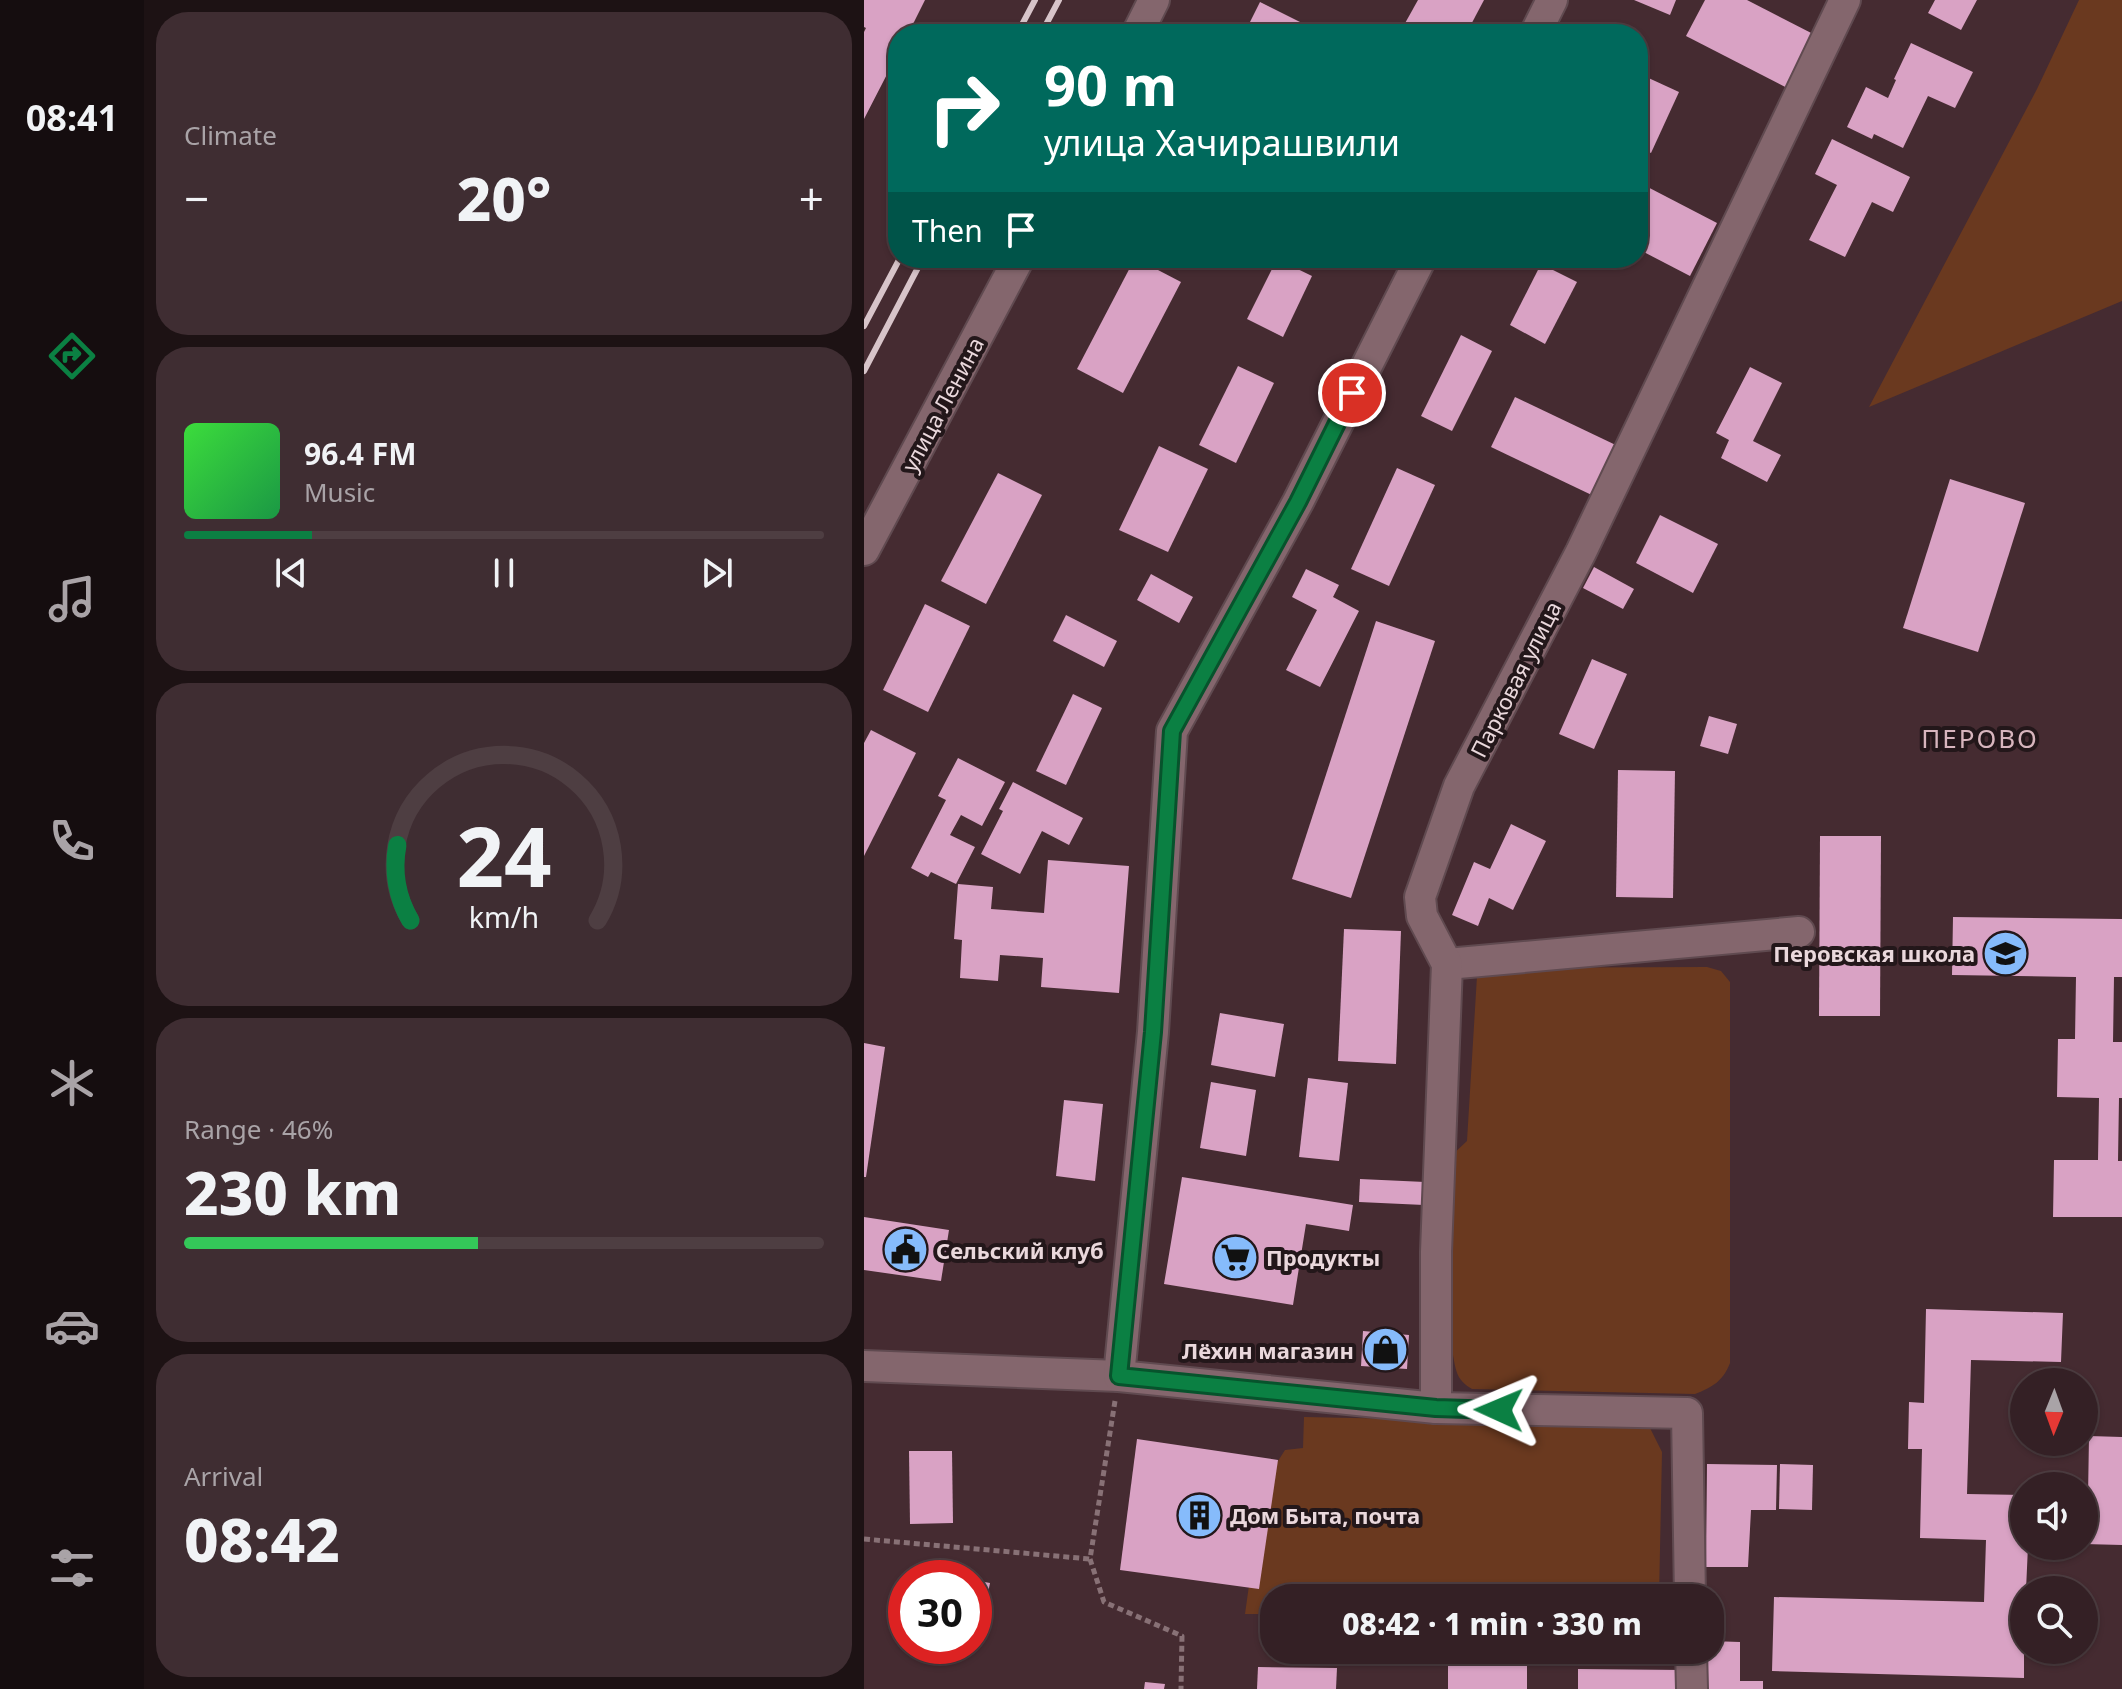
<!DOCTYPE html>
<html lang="en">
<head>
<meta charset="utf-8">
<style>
  body { margin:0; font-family:"Noto Sans",sans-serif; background:#3f2d32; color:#f1f3f6; height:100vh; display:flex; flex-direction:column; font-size:30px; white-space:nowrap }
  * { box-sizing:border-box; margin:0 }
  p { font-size:26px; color:#a9a3a7 }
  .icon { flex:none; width:44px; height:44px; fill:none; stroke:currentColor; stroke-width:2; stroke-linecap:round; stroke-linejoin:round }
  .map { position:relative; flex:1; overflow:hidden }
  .drawer { display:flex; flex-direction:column; gap:12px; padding:12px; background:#1d1214; width:720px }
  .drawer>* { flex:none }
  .banner { position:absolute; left:24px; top:24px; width:760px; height:244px; border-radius:32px; box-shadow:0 2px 6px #0004,0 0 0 2px #4e3e42; background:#00695c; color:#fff; overflow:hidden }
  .needle { width:52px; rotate:181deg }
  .tools { position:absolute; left:1146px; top:1368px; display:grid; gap:16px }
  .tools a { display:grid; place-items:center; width:88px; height:88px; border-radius:50%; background:#342025; box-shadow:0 2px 6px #0004,0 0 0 2px #4e3e42; font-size:40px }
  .speed { position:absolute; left:24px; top:1560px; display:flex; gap:16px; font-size:40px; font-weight:700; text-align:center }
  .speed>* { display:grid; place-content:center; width:104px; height:104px; border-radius:50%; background:#342025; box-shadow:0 2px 6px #0004,0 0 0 2px #4e3e42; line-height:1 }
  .speed .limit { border:12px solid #d22; background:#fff; color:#111 }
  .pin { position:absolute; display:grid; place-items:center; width:68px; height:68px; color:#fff; margin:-34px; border:4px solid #fff; border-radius:50%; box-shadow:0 2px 8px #0007 }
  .me { position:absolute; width:88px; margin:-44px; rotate:271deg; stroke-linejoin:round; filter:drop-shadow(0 0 6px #0008) }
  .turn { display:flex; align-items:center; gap:28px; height:168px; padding:0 24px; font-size:36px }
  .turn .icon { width:104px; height:104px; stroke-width:2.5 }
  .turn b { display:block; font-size:56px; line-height:68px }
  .then { display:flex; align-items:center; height:76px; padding:0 24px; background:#0003; gap:16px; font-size:30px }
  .big { font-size:60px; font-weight:800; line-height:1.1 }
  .drawer .card { flex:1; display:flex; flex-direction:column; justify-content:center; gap:12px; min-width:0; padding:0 28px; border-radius:32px; background:#3f2d32 }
  .drawer .dial { align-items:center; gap:0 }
  .dial svg { height:208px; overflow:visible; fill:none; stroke:#4e3e42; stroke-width:7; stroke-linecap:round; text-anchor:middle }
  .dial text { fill:#f1f3f6; stroke:none }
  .song { display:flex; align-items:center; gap:24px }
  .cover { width:96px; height:96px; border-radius:12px; background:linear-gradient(135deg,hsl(120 70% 55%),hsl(140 70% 35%)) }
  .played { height:8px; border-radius:4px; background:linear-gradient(90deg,#0b8043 20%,#4e3e42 20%) }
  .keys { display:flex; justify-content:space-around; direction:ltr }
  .heat { display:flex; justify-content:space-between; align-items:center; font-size:44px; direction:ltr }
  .charge { height:12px; border-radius:6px; background:linear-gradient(90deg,#34c759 46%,#4e3e42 0) }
  .trip { position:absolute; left:396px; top:1584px; width:464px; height:80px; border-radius:32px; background:#342025; box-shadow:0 2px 6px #0004,0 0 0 2px #4e3e42; font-weight:800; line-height:80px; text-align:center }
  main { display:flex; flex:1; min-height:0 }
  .dock { display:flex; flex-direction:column; width:144px; justify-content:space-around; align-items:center; background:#150d0f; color:#a9a3a7 }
  .dock .icon { width:56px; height:56px }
  .dock .on { color:#0b8043 }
  .dock b { font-size:36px; color:#f1f3f6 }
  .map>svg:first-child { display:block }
</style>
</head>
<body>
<main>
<nav class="dock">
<b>08:41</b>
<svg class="icon on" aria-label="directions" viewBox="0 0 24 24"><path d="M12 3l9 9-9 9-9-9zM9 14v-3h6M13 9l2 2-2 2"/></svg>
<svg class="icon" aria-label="music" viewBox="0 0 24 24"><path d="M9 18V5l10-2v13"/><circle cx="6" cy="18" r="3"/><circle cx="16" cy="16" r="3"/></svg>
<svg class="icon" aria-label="phone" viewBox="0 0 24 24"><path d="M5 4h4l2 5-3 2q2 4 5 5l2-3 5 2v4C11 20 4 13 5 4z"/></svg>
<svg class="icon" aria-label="climate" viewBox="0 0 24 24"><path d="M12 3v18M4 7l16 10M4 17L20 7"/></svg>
<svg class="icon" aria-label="car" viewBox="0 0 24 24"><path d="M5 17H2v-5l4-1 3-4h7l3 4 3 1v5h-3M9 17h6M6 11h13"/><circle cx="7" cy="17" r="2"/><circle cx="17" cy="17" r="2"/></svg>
<svg class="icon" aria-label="filters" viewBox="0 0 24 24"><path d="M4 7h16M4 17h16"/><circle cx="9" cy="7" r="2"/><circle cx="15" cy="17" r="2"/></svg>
</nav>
<section class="drawer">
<div class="card"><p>Climate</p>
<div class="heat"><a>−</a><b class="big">20°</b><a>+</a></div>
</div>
<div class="card">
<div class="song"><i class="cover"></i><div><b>96.4 FM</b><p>Music</p></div></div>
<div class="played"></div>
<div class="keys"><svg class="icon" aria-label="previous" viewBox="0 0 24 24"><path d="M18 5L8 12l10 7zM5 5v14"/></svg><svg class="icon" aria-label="pause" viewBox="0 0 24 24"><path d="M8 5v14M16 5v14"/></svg><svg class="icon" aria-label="next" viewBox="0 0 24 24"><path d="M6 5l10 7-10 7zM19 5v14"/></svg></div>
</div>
<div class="card dial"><svg viewBox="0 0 100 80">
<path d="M14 69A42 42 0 1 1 86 69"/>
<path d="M14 69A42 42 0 0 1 9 40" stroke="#0b8043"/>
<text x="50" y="56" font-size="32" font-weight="700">24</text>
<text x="50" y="72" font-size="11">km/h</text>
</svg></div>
<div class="card"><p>Range · 46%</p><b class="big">230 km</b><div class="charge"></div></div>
<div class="card"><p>Arrival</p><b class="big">08:42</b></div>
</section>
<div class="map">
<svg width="1258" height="1689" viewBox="0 0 1258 1689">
  <rect width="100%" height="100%" fill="#452b31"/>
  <g fill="#6a391f">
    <path d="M1215 0H1258V301L1005 407 1173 89Z"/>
    <path d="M843 967 857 971 866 982V1363C859 1381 849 1387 831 1394L608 1389C593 1380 592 1372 589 1355L587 1156 603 1141 613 976 625 968Z"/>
    <path d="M440 1417 784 1424 798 1452 795 1598H410V1614H381L399 1485 421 1450 439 1448Z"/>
  </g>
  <g fill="#d9a2c4">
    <path d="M0 0H61L44 34H34V53L0 119V32L2 28 0 27Z"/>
    <path d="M554 0H620L602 34H535Z"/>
    <path d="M770 0H812L806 15Z"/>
    <path d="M841 0H883L955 37 927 90 822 36Z"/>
    <path d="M1071 0H1113L1097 30 1064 13Z"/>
    <path d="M396 2 446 27 443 34H380Z"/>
    <path d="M1047 43 1109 72 1091 108 1064 96 1039 148 1010 134 1008 139 983 127 1002 87 1024 98 1032 80 1030 79Z"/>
    <path d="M778 75 815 92 787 153 774 147V83Z"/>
    <path d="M968 139 1046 177 1029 212 1008 202 981 257 945 240 973 185 951 174Z"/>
    <path d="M774 182 853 223 826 276 774 249Z"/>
    <path d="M271 258 317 282 259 393 213 369Z"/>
    <path d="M413 259 448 276 419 337 383 319Z"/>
    <path d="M677 264 713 282 681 344 646 325Z"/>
    <path d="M597 335 628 351 588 431 557 416Z"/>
    <path d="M374 366 410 383 372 463 335 445Z"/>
    <path d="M886 367 918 383 889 441 917 455 903 482 857 458 865 440 852 433Z"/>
    <path d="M651 397 758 448 734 498 627 447Z"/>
    <path d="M295 446 344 469 304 552 255 530Z"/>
    <path d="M533 468 571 485 525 586 487 569Z"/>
    <path d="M134 473 178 495 122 604 77 581Z"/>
    <path d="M1086 479 1161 503 1114 652 1039 628Z"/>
    <path d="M796 515 854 544 829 593 772 563Z"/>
    <path d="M730 567 770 589 759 609 719 588Z"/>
    <path d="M442 569 475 585 469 597 495 611 456 687 422 670 453 610 428 597Z"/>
    <path d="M287 574 329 597 315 623 273 600Z"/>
    <path d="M61 604 106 626 64 712 19 690Z"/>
    <path d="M202 615 253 641 240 667 189 641Z"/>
    <path d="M512 621 571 641 487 898 428 879Z"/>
    <path d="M728 659 763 674 730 749 695 734Z"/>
    <path d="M209 694 238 708 202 785 172 771Z"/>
    <path d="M845 716 873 724 864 754 836 746Z"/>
    <path d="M7 730 52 753 0 856V743Z"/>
    <path d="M94 758 141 782 118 826 97 815 86 835 111 847 92 884 67 872 64 877 47 868 82 800 74 796Z"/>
    <path d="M754 770 811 771 809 898 752 897Z"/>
    <path d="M149 782 219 818 205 845 178 831 156 874 117 854 139 811 135 809Z"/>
    <path d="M647 824 682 841 649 910 625 898 614 926 588 915 610 862 626 869Z"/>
    <path d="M956 836H1017L1016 1016H955Z"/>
    <path d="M184 860 265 866 255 993 177 987 179 958 136 955 134 981 96 978 98 940 90 939 94 884 129 887 127 909 180 913Z"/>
    <path d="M1089 917 1258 919V977H1250L1249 1042H1258V1098H1255L1254 1161H1258V1217H1189L1190 1160H1234L1235 1098 1193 1097 1194 1039H1211L1212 977 1088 975Z"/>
    <path d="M480 929 537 931 532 1064 474 1061Z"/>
    <path d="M356 1013 420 1024 411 1077 347 1065Z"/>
    <path d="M0 1043 21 1047 2 1177H0Z"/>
    <path d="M444 1078 484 1083 475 1161 435 1157Z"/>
    <path d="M347 1082 392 1090 382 1156 336 1148Z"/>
    <path d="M200 1100 239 1104 231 1181 192 1176Z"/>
    <path d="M318 1177 489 1205 485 1231 442 1224 429 1305 300 1284Z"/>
    <path d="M496 1179 561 1182 560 1205 495 1202Z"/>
    <path d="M0 1217 85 1230 77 1281 0 1270Z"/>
    <path d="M1062 1309 1199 1313 1197 1362 1107 1360 1103 1494 1160 1495V1546H1164L1162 1590H1160V1678L908 1671 910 1597 1120 1602 1122 1540 1056 1538 1058 1449H1044L1045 1402 1060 1403Z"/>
    <path d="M499 1331 545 1335 543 1369 497 1366Z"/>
    <path d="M1225 1436 1258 1437V1545L1220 1544V1497H1224Z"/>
    <path d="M273 1439 414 1460 395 1589 256 1570Z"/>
    <path d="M45 1451H88L89 1523 46 1524Z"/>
    <path d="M843 1464 913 1465 912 1510H887L884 1567H842Z"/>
    <path d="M916 1464 949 1465 948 1510 915 1509Z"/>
    <path d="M110 1580 126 1583 115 1638 110 1637Z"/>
    <path d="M846 1641 876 1642V1681H899V1689H841V1650H846Z"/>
    <rect x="584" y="1665" width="79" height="24"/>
    <path d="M394 1667 473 1668 472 1689H393Z"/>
    <path d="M714 1669 819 1670V1689H714Z"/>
    <path d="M281 1682 301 1684 300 1689H280Z"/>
  </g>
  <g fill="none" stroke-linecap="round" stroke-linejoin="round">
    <defs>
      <g id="minor">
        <path d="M273 34 290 0"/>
        <path d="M671 34 688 0"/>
        <path d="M0 550 155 258"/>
        <path d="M583 964 935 932"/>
        <path d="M0 1366 255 1376 572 1408 823 1413 826 1598"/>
        <path d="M255 1376 289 1032 308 731 434 502 557 258"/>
        <path d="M572 1408V1252L583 964 558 916 556 897 595 786 717 552 981 0"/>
        <path d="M827 1650 828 1689"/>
      </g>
    </defs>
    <use href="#minor" stroke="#604a50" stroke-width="34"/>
    <g stroke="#887176" stroke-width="5" stroke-dasharray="6 4" stroke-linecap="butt">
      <path d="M251 1401 226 1559 240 1602 318 1636 317 1689"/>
      <path d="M0 1539 226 1559"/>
    </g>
    <use href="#minor" stroke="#84666d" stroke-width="30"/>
    <g stroke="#d7c4c9" stroke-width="6">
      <path d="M153 34 171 0"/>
      <path d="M177 34 195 0"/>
      <path d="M0 326 36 258"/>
      <path d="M0 371 59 258"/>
    </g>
  </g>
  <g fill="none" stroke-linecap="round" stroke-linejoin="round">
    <defs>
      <path id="route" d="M488 393 434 502 308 731 289 1032 255 1376 572 1408 635 1410"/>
    </defs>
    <use href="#route" stroke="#07532c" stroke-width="20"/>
    <use href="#route" stroke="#0b8043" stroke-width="14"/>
  </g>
  <defs>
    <symbol id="school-disc" viewBox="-11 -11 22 22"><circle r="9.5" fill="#86bbfb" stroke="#23171a"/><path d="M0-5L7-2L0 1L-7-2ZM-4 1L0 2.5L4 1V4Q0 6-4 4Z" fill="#111"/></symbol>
    <symbol id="civic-disc" viewBox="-11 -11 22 22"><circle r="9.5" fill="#86bbfb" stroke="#23171a"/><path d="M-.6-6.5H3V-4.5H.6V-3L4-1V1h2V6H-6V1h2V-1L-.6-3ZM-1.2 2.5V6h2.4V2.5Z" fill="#111"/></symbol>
    <symbol id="supermarket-disc" viewBox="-11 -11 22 22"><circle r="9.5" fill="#86bbfb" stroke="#23171a"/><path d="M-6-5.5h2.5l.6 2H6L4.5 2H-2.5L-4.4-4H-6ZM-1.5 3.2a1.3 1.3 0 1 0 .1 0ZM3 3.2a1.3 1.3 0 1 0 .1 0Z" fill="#111"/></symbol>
    <symbol id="shop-disc" viewBox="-11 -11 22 22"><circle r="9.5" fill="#86bbfb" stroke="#23171a"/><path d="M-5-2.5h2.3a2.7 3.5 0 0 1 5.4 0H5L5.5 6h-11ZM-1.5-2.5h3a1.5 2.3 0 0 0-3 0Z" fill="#111"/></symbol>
    <symbol id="building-disc" viewBox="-11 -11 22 22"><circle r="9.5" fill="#86bbfb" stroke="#23171a"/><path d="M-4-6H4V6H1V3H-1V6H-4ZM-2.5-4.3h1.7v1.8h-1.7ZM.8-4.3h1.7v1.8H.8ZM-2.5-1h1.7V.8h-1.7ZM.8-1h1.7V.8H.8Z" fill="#111"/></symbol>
  </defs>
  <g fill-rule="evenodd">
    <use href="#school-disc" x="1116" y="928" width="51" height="51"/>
    <use href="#civic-disc" x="16" y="1224" width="51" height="51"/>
    <use href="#supermarket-disc" x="346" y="1232" width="51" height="51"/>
    <use href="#shop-disc" x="496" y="1324" width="51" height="51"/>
    <use href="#building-disc" x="310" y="1490" width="51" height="51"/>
  </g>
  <g text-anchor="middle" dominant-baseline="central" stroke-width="8" stroke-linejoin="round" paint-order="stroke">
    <g font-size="22" fill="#ead8dc" stroke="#23171a">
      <text transform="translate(78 404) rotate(-62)">улица Ленина</text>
      <text transform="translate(651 679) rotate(-63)">Парковая улица</text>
    </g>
    <g font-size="22" font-weight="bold" fill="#ead8dc" stroke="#23171a" text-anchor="start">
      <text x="1111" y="953" text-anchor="end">Перовская школа</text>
      <text x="72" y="1250">Сельский клуб</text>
      <text x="402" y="1257">Продукты</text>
      <text x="490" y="1350" text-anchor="end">Лёхин магазин</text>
      <text x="366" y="1515">Дом Быта, почта</text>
    </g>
    <g font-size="26" letter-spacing="2" fill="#d7b5bd" stroke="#23171a">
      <text x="1116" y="738">ПЕРОВО</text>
    </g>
  </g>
</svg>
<div class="tools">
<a><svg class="needle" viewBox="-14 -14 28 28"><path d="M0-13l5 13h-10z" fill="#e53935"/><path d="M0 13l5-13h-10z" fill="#a9a3a7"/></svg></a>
<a><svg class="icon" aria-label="sound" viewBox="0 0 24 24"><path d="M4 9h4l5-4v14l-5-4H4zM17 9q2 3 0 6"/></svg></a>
<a><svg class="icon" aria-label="search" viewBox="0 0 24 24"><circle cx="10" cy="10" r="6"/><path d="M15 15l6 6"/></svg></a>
</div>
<div class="speed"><div class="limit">30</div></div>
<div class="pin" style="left:488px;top:393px;background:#d93025"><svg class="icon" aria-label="arrive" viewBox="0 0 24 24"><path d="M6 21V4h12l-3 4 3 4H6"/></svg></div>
<svg class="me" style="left:635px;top:1410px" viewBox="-20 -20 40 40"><path d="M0-17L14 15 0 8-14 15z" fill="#0b8043" stroke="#fff" stroke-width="4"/></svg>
<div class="trip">08:42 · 1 min · 330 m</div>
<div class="banner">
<div class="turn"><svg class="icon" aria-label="right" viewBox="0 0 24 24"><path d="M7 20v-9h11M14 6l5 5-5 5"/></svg><div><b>90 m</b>улица Хачирашвили</div></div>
<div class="then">Then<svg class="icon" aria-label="arrive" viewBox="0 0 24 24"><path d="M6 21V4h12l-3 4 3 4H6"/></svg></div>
</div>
</div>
</main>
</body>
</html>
